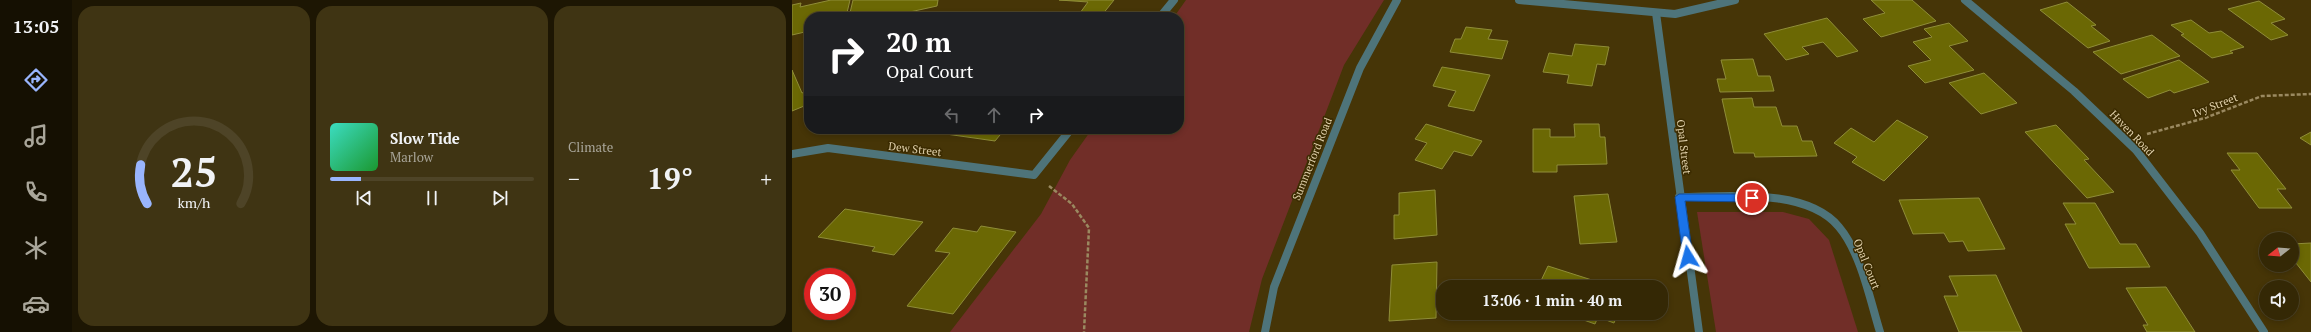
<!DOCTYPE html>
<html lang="en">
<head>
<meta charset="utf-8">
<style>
  body { margin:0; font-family:"PT Serif",serif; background:#3f3413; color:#f1f3f6; height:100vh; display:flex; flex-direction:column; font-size:15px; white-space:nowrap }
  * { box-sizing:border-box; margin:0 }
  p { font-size:13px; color:#a9a69a }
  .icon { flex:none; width:22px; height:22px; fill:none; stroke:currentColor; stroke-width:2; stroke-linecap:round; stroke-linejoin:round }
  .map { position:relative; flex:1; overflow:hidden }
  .drawer { display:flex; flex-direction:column; gap:6px; padding:6px; background:#1d1603; width:720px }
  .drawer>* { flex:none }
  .guide { position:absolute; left:12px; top:12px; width:380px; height:122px; border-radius:16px; box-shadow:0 2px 6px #0003,0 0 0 1px #4e4427; background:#202124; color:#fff; overflow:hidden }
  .needle { width:26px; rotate:253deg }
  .buttons { position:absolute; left:1467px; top:232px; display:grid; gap:8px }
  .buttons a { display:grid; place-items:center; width:40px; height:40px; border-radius:50%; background:#342805; box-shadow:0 2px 6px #0003,0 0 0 1px #4e4427; font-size:20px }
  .speed { position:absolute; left:12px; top:268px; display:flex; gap:8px; font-size:20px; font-weight:700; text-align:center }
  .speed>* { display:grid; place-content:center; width:52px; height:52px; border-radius:50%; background:#342805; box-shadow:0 2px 6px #0003,0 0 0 1px #4e4427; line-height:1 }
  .speed .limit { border:6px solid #d22; background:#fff; color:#111 }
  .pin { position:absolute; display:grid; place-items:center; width:34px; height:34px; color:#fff; margin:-17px; border:2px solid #fff; border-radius:50%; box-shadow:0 1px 4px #0007 }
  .me { position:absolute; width:44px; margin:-22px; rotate:352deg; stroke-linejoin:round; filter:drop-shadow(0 0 3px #0008) }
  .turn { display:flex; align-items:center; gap:14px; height:84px; padding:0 16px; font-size:18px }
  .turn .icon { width:52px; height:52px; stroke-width:2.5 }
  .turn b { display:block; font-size:28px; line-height:34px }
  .lanes { display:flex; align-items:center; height:38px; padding:0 16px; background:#0003; justify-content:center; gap:20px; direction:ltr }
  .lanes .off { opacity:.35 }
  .big { font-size:30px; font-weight:600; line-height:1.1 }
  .drawer .card { flex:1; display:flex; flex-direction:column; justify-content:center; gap:6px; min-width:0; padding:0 14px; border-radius:16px; background:#3f3413 }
  .drawer .dial { align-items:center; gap:0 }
  .dial svg { height:104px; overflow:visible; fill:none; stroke:#4e4427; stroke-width:7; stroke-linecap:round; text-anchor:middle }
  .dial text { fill:#f1f3f6; stroke:none }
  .song { display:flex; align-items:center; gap:12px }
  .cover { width:48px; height:48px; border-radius:6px; background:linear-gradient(135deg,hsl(170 70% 55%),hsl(130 70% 35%)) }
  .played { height:4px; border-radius:2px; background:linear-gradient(90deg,#99b5fd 15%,#4e4427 15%) }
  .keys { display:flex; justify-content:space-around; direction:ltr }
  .heat { display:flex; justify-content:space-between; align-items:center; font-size:22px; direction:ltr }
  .drawer .tiles { flex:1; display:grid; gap:6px; grid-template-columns:repeat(3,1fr) }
  .trip { position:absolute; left:644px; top:280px; width:232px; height:40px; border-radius:16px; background:#342805; box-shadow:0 2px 6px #0003,0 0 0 1px #4e4427; font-weight:600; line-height:40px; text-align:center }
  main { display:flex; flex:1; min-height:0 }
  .tab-bar { display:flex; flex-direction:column; width:72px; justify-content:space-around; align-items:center; background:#151002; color:#a9a69a }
  .tab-bar .icon { width:28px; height:28px }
  .tab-bar .active { color:#99b5fd }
  .tab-bar b { font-size:18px; color:#f1f3f6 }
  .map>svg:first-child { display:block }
</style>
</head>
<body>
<main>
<nav class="tab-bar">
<b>13:05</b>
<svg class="icon active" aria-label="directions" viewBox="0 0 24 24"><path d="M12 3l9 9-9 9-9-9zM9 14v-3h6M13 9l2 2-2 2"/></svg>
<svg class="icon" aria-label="music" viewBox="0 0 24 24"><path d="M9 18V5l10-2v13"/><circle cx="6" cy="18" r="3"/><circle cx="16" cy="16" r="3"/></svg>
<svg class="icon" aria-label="phone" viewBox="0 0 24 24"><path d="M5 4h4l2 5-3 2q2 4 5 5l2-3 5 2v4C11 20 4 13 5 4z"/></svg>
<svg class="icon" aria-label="climate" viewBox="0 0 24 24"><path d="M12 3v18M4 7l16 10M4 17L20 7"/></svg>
<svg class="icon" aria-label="car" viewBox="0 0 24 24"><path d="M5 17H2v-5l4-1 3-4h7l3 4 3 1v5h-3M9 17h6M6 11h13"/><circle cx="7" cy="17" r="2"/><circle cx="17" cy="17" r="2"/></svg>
</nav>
<section class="drawer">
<div class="tiles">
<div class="card dial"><svg viewBox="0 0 100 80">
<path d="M14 69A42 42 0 1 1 86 69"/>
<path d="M14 69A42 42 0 0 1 9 39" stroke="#99b5fd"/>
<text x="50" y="56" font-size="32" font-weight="700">25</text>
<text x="50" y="72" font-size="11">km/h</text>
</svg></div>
<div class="card">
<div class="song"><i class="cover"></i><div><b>Slow Tide</b><p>Marlow</p></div></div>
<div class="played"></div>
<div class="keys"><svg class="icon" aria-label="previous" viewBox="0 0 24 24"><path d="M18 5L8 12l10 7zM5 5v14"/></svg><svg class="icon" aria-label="pause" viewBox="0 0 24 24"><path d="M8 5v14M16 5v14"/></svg><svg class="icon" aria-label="next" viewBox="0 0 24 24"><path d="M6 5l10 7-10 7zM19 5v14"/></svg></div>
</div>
<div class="card"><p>Climate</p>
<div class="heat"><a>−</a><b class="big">19°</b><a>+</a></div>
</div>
</div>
</section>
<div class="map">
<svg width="1519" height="332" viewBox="0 0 1519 332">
  <rect width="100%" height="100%" fill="#463507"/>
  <g fill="#712e28">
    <path d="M394 0H592L552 65 470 279 457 332H158L249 214 278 160 300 129H387V17H382Z"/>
    <path d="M905 212H991L1017 219 1037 240 1066 332H924Z"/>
  </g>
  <g fill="#6b6804" stroke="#8f8d38">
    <path d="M39 0H58L54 17H17V31L0 35V5L9 3 8 7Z"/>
    <path d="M61 0H146L145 6 95 17 96 14 82 17H57Z"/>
    <path d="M267 0H322L310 15 288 13 296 2Z"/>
    <path d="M1079 0H1120L1144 21 1089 37 1071 19 1093 13Z"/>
    <path d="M1467 1 1493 19 1479 23 1496 35 1479 40 1436 9Z"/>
    <path d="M1275 2 1304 25 1299 26 1318 41 1296 48 1248 10Z"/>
    <path d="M1035 18 1066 51 1045 57 1031 42 1010 47 1017 54 994 60 972 34Z"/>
    <path d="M1399 20 1417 33 1429 31 1452 47 1438 51 1441 53 1420 58 1389 35 1392 34 1379 25Z"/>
    <path d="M1157 23 1176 41 1157 46 1182 70 1133 83 1116 66 1139 60 1121 42 1140 37 1132 29Z"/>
    <path d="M674 27 700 30 696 39 716 41 710 59 658 52 663 39H669Z"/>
    <path d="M1360 35 1388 56 1329 74 1301 52Z"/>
    <path d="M783 44 817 47 813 65 805 64 800 86 775 83 777 75 751 72 757 53 780 56Z"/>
    <path d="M961 59 966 76H978L982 91 928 92 925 79H934L929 60Z"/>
    <path d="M1387 60 1417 82 1382 93 1378 90 1356 98 1331 79Z"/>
    <path d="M650 67 698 75 682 111 656 106 664 91 641 86Z"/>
    <path d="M0 70 10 93 17 90V104L0 111Z"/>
    <path d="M1192 73 1225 103 1189 114 1157 83Z"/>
    <path d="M960 98 962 107H984L990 126H1005L1010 141H1020L1025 156 963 157 962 153H942L930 99Z"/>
    <path d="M1105 120 1136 137 1092 181 1060 162 1065 157 1042 143 1059 128 1082 142Z"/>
    <path d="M634 124 690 141 680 156 662 151 650 169 623 160 635 143 623 139Z"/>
    <path d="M782 124H807L808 137H813L815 164 765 165V172H741V129H758V137H783Z"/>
    <path d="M1264 125 1297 159 1292 160 1322 192 1295 198 1233 132Z"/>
    <path d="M119 129H213L203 141Z"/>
    <path d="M1519 132V145L1508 138Z"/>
    <path d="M1435 153H1465L1494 189H1485L1500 208H1467L1439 170H1448Z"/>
    <path d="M643 190 645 235 602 239V215H607V193Z"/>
    <path d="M816 194 825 242 788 244 782 196Z"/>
    <path d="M1187 198 1213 249 1176 251 1171 241 1157 242 1152 233 1121 234 1107 200Z"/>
    <path d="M1271 203H1303L1328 244H1344L1358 267 1297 268 1273 224H1284Z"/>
    <path d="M53 209 131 222 102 255 80 251 83 247 26 237Z"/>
    <path d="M189 226 224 232 161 314 115 306 158 253 143 251 161 228 185 232Z"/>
    <path d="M1519 243V282L1500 258V244Z"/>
    <path d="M645 262 644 318 597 321 600 265Z"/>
    <path d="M756 266 803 281 800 287H746Z"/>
    <path d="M1204 275 1230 332H1167L1152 296H1166L1157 276Z"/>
    <path d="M1374 287 1403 332H1355L1351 325H1356L1334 288Z"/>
    <path d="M772 313H826L822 323 806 317 803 324Z"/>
  </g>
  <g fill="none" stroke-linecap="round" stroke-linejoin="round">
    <g stroke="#9a8960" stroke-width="2.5" stroke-dasharray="4 2" stroke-linecap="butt">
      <path d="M1355 134 1413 118 1470 96 1519 94"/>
      <path d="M257 186 280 204 297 228 292 332"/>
    </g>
    <g stroke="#4e747a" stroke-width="8">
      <path d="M727 0 883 14 943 0"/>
      <path d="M1173 0 1282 91 1344 150 1408 233 1472 332"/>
      <path d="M864 13 907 332"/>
      <path d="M368 17 382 0"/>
      <path d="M0 154 36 148 242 175 279 129"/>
      <path d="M887 197C934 197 1014 187 1047 227 1069 253 1078 300 1088 332"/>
      <path d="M473 332 482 287 568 68 605 0"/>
    </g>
  </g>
  <path fill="#1a73e8" stroke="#114b97" d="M887 194H960L965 198 960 202 893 201 901 257 896 261 891 257 883 197Z"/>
  <g text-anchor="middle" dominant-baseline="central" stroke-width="3" stroke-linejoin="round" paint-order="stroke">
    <g font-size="11" fill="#e0d0aa" stroke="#3b2b00">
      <text transform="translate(1423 105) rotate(-21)">Ivy Street</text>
      <text transform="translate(1340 133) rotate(46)">Haven Road</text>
      <text transform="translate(892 147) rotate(83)">Opal Street</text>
      <text transform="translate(123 149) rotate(7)">Dew Street</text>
      <text transform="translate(520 159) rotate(-68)">Summerford Road</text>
      <text transform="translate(1075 264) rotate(68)">Opal Court</text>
    </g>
  </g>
</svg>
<div class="buttons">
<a><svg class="needle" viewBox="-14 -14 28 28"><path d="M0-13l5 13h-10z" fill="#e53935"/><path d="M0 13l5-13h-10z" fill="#a9a69a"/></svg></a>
<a><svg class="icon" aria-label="sound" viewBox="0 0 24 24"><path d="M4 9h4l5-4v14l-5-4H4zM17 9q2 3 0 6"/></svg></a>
</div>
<div class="speed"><div class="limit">30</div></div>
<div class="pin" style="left:960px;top:198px;background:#d93025"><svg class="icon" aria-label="arrive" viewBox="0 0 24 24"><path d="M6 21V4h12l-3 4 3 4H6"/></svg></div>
<svg class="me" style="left:896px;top:257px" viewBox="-20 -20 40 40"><path d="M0-17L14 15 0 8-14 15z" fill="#1a73e8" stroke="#fff" stroke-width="4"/></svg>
<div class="trip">13:06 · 1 min · 40 m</div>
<div class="guide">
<div class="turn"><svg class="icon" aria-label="right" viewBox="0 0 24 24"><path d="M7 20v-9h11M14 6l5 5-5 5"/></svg><div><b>20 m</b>Opal Court</div></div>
<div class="lanes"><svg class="icon off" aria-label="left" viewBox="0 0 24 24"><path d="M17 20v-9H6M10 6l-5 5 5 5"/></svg><svg class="icon off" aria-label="ahead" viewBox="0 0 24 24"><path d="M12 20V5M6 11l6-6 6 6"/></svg><svg class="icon" aria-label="right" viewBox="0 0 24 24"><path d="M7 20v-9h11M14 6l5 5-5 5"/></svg></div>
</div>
</div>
</main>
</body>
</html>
